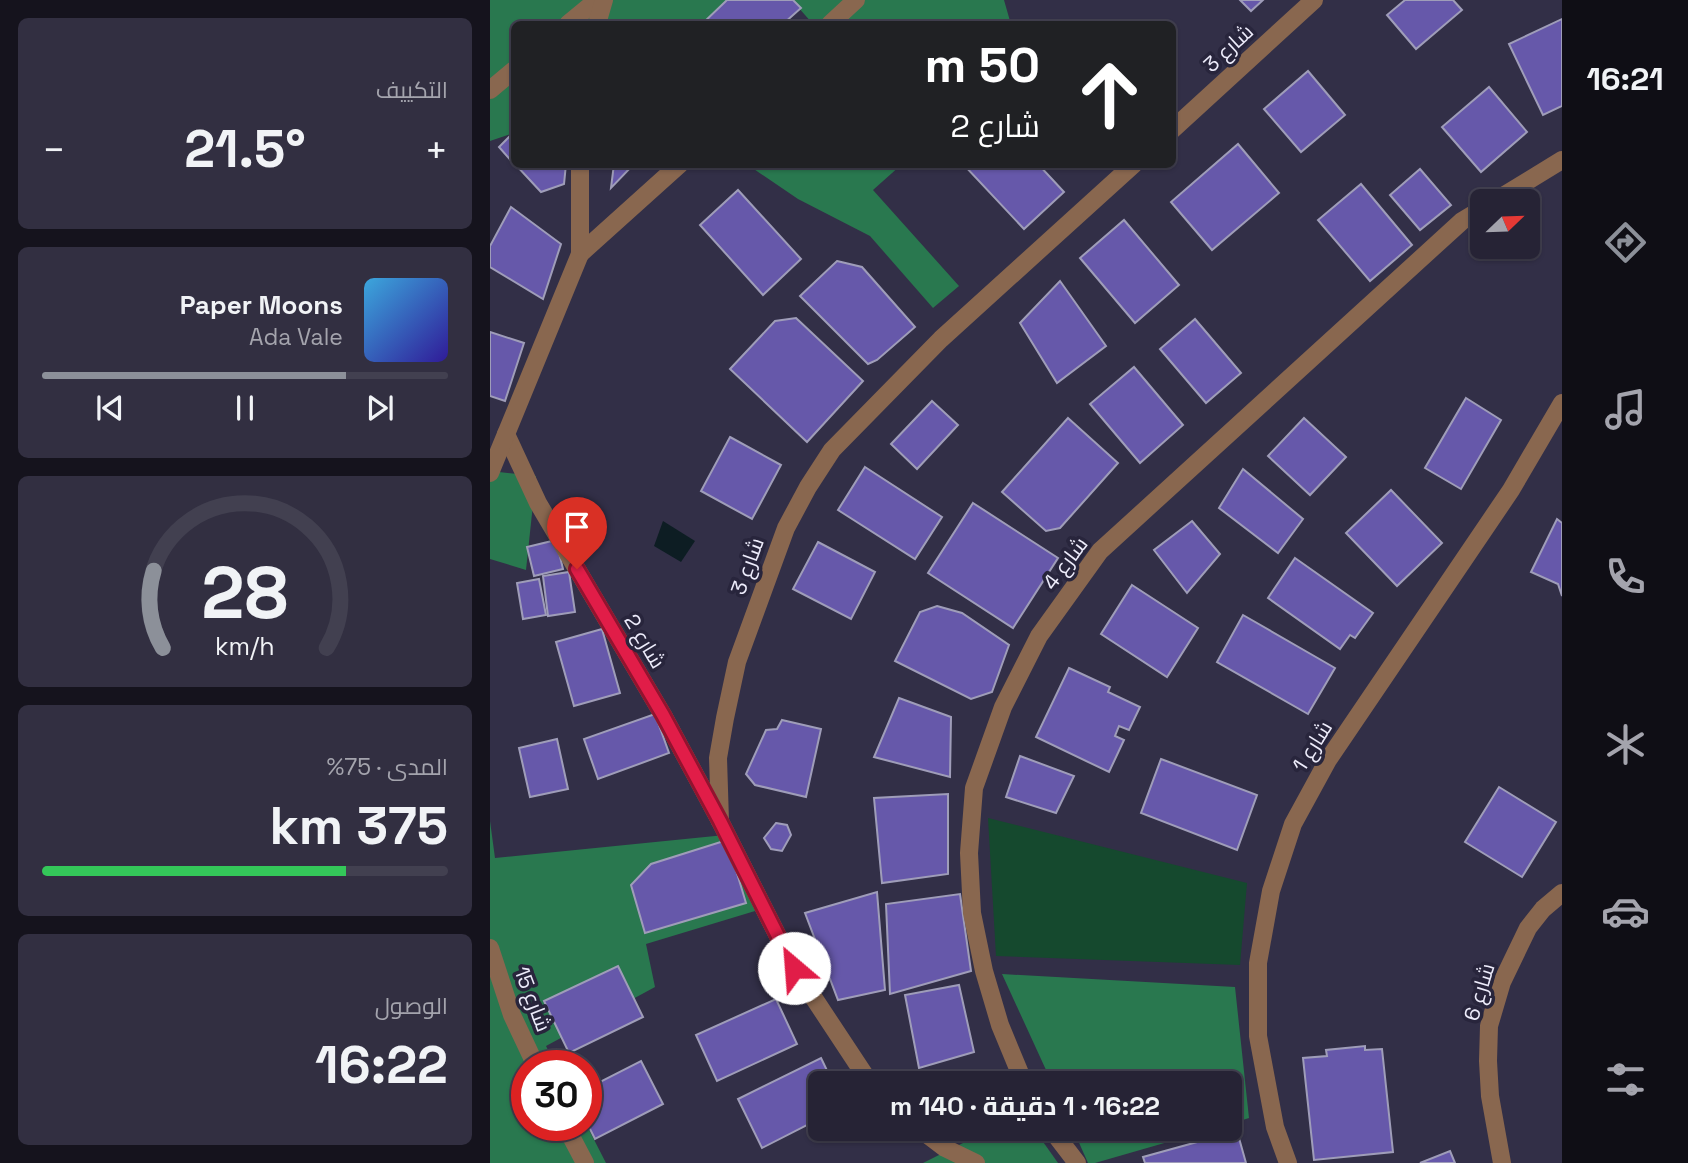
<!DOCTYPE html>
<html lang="ar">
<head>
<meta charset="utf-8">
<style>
  body { margin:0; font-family:"Space Grotesk",Cairo,sans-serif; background:#322f41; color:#f1f3f6; direction:rtl; height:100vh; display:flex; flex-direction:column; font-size:26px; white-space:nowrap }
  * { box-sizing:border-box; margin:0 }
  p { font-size:23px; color:#a4a4ad }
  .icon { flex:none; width:38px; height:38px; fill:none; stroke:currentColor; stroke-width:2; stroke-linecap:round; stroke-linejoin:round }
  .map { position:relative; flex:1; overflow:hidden; direction:ltr }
  .drawer { display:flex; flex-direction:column; gap:18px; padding:18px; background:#15131d; width:490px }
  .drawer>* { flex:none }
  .top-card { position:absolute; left:21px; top:21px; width:665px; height:147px; border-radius:10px; box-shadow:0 2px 5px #0004,0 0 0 2px #424050; direction:rtl; background:#202124; color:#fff; overflow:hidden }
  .needle { width:46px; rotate:67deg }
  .fabs { position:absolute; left:980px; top:189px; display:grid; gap:14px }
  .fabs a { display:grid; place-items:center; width:70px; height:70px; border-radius:10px; background:#262335; box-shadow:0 2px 5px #0004,0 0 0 2px #424050; font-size:35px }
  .speed { position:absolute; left:21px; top:1050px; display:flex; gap:14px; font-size:35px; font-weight:700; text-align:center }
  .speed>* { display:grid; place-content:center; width:91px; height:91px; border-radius:50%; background:#262335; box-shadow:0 2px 5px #0004,0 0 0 2px #424050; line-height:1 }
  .speed .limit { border:10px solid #d22; background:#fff; color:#111 }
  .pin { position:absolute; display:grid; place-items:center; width:60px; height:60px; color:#fff; margin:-72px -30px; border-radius:50% 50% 50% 0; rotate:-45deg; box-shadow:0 0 7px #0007 }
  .pin .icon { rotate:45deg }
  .me { position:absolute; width:77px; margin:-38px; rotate:333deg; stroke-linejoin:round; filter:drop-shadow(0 0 5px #0008) }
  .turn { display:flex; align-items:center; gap:24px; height:147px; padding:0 21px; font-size:32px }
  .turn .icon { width:91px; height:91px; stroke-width:2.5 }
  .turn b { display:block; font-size:49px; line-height:60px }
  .big { font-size:52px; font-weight:700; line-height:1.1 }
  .drawer .card { flex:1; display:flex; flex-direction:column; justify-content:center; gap:10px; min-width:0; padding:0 24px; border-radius:10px; background:#322f41 }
  .drawer .dial { align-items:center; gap:0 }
  .dial svg { height:182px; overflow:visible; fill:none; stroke:#424050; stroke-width:7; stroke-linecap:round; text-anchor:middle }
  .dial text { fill:#f1f3f6; stroke:none }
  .song { display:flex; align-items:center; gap:21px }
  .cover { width:84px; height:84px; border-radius:10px; background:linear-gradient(135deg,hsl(200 70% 55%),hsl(250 70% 35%)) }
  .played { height:7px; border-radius:4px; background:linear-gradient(90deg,#8c9099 75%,#424050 75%) }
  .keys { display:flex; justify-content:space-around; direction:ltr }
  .heat { display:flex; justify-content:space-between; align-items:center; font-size:38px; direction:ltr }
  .charge { height:10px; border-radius:5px; background:linear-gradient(90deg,#34c759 75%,#424050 0) }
  .trip { position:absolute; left:318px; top:1071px; width:434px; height:70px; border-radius:10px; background:#262335; box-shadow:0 2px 5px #0004,0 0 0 2px #424050; font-weight:700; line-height:70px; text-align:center; direction:rtl }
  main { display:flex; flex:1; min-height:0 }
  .tabs { display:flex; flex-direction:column; width:126px; justify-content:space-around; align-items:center; background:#0f0e15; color:#a4a4ad }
  .tabs .icon { width:49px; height:49px }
  .tabs .active { color:#8c9099 }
  .tabs b { font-size:32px; color:#f1f3f6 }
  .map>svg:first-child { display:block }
</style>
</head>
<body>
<main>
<nav class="tabs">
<b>16:21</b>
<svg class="icon active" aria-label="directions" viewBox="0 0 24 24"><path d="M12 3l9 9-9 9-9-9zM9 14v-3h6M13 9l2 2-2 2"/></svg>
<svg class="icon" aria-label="music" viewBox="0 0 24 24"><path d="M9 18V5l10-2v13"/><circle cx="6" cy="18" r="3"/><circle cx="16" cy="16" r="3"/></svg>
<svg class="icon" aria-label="phone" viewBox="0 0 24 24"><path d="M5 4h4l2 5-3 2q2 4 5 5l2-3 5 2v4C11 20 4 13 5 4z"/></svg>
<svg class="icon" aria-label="climate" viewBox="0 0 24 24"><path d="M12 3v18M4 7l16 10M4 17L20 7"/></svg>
<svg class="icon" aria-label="car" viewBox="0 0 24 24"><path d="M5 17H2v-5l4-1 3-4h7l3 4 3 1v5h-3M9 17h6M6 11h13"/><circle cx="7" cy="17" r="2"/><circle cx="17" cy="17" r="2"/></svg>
<svg class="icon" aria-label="filters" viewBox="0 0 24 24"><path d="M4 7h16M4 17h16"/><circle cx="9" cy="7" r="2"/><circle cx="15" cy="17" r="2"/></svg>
</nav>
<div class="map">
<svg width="1072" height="1163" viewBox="0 0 1072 1163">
  <rect width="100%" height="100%" fill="#322f47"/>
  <path fill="#15492e" d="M498 818 757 883 750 965 506 956Z"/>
  <g fill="#29784f">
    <path d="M0 0H514L520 21 523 24H323L307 6 292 24H24V133L0 141Z"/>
    <path d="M258 165H411L383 190 469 286 443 308 380 236 308 199Z"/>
    <path d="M0 471 46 476 36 570 0 559Z"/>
    <path d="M0 821 5 858 245 834 265 911 156 944 165 987 56 1046 66 1066H37V1125L96 1124 116 1163H0Z"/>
    <path d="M512 974 745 987 759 1118 740 1124V1083H562Z"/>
    <path d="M501 1129H544L568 1163H433Z"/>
    <path d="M583 1129H723L605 1163H598Z"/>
  </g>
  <path fill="#0d1d23" d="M173 521 205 541 191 562 164 546Z"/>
  <g fill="#6658aa" stroke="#9f9db9" stroke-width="2">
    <path d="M237 0H303L311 8 293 24H212Z"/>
    <path d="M750 0H773L761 11Z"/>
    <path d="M915 0H963L972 10 926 49 897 15Z"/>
    <path d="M1072 19V106L1053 115 1019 44Z"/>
    <path d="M818 71 855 115 811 152 774 109Z"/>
    <path d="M999 87 1037 132 991 172 952 127Z"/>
    <path d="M24 132V164L9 147Z"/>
    <path d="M748 144 789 193 722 250 681 202Z"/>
    <path d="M25 164H76L74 184 51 192Z"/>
    <path d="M124 164H144L121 188Z"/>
    <path d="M473 164H548L574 192 534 229Z"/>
    <path d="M930 169 961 205 930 230 900 195Z"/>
    <path d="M871 184 922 245 880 281 828 220Z"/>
    <path d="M248 190 311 259 273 295 210 225Z"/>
    <path d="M21 207 71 244 53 299 0 267V246Z"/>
    <path d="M634 220 689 285 645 323 590 258Z"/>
    <path d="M347 261 372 267 425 327 387 360 378 364 310 296Z"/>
    <path d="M570 281 616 346 567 383 530 323Z"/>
    <path d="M306 318 373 381 317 442 240 369 285 321Z"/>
    <path d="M705 319 751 373 716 403 670 349Z"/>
    <path d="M0 332 34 343 15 401 0 396Z"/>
    <path d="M644 367 693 425 650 463 600 404Z"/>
    <path d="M976 398 1011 420 971 489 935 468Z"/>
    <path d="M442 401 468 425 427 469 401 444Z"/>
    <path d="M578 418 628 463 570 528 556 531 512 492Z"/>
    <path d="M814 418 856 457 820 495 778 456Z"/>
    <path d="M240 437 291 465 262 519 211 491Z"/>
    <path d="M375 467 452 517 425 559 348 510Z"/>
    <path d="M753 469 813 519 788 553 729 508Z"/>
    <path d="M901 490 952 543 907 586 856 533Z"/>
    <path d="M483 503 568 558 523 628 438 573Z"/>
    <path d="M1067 519 1072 523V596L1068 584 1041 572Z"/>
    <path d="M702 521 730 554 697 593 664 550Z"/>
    <path d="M66 540 73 569 44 576 37 547Z"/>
    <path d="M328 542 385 572 361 619 303 589Z"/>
    <path d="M805 558 883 613 865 638 860 635 850 649 778 598Z"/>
    <path d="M79 572 85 612 58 616 53 576Z"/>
    <path d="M49 579 56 615 33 619 27 583Z"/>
    <path d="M642 585 708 628 677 677 611 634Z"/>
    <path d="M447 606 472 613 519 645 502 692 481 699 405 661 430 612Z"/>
    <path d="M753 615 845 668 818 714 727 662Z"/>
    <path d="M112 629 130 693 84 706 66 642Z"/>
    <path d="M579 668 620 687 618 692 650 707 639 730 629 726 625 736 634 740 619 772 546 737Z"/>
    <path d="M409 698 461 717 460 777 384 757Z"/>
    <path d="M165 714 179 753 108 779 94 739Z"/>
    <path d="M292 720 331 729 316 797 265 785 256 774 276 730 287 729Z"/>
    <path d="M67 739 78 789 40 797 29 748Z"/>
    <path d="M530 756 584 776 566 813 516 797Z"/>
    <path d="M671 759 767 795 747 850 651 813Z"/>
    <path d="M1009 787 1066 822 1032 877 975 842Z"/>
    <path d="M458 794V874L392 883 384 798Z"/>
    <path d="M286 823 297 825 301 835 292 851 281 849 274 838Z"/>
    <path d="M237 840 256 903 155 933 141 885 161 864Z"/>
    <path d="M387 892 395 990 348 1000 315 913Z"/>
    <path d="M470 894 481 971 400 994 396 904Z"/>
    <path d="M128 966 153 1017 79 1053 54 1001Z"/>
    <path d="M469 985 484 1052 429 1068 415 995Z"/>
    <path d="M286 999 307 1044 227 1081 206 1035Z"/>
    <path d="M875 1046V1050L892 1049 903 1152 824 1160 813 1058 837 1056 836 1050Z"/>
    <path d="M331 1058 343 1083H331V1118L272 1148 248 1099Z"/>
    <path d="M151 1061 173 1104 105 1139 96 1121V1089Z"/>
    <path d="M747 1131 756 1163H655L653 1157Z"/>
    <path d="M960 1151 965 1163H930Z"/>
  </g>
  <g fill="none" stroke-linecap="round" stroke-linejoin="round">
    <g stroke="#89674f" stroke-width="18">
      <path d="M78 24 107 0"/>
      <path d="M107 24 114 0"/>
      <path d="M340 24 366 0"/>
      <path d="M0 90 24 70"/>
      <path d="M682 130 824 0"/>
      <path d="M1005 201 1072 160"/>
      <path d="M90 254 190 164"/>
      <path d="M16 434 48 503 173 715 230 821 304 968 380 1083"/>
      <path d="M0 473 90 254V164"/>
      <path d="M230 821 228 758 235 718 247 662 296 528 318 487 342 450 451 339 644 164"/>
      <path d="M0 948 22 1015 46 1066"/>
      <path d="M534 1083 510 1025 494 971 482 913 479 853 484 788 513 707 549 636 610 551 972 221 992 209"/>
      <path d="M75 1125 95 1163"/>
      <path d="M430 1129 455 1148 486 1163"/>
      <path d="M561 1129 587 1163"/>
      <path d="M798 1163 785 1127 768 1036V963L781 891 803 824 838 760 1021 490 1072 403"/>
      <path d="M1012 1163 1000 1096 998 1061 999 1026 1012 982 1038 928 1053 909 1072 893"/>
    </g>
  </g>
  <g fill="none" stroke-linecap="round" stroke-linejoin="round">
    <defs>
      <path id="route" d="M87 569 173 715 230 821 304 968"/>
    </defs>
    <use href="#route" stroke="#92132f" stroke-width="18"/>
    <use href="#route" stroke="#e11d48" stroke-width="12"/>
  </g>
  <g text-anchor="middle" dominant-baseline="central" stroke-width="7" stroke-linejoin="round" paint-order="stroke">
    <g font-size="21" fill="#edecfb" stroke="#28253c">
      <text transform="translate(738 48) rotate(-43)">شارع 3</text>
      <text transform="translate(575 563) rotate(-53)">شارع 4</text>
      <text transform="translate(257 566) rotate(-70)">شارع 3</text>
      <text transform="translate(155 641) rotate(59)">شارع 2</text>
      <text transform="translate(822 746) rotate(-58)">شارع 1</text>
      <text transform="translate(989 992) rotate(-73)">شارع 6</text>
      <text transform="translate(43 999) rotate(69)">شارع 15</text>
    </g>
  </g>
</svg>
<div class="fabs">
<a><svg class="needle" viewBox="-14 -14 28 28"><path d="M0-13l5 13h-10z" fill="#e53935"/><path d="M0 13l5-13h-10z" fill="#a4a4ad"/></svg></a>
</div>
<div class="speed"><div class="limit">30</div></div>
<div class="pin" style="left:87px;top:569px;background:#d93025"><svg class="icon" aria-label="arrive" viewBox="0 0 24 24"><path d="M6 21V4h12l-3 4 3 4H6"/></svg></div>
<svg class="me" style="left:304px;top:968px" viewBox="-20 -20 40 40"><circle r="19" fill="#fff"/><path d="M0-13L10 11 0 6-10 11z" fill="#e11d48"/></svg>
<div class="trip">16:22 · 1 دقيقة · 140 m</div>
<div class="top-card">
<div class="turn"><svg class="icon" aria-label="ahead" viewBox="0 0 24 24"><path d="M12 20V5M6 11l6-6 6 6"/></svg><div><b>50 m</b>شارع 2</div></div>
</div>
</div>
<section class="drawer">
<div class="card"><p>التكييف</p>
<div class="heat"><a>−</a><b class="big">21.5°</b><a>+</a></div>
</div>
<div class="card">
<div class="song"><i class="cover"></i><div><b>Paper Moons</b><p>Ada Vale</p></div></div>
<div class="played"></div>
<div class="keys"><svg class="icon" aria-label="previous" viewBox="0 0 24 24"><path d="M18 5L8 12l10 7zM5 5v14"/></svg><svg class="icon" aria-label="pause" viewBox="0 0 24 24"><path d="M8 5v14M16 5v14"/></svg><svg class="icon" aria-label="next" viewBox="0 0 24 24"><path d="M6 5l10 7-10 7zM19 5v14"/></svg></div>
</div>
<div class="card dial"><svg viewBox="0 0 100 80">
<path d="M14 69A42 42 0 1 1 86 69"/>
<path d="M14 69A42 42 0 0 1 10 35" stroke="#8c9099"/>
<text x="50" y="56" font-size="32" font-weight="700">28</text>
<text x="50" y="72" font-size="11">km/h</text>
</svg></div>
<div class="card"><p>المدى · 75%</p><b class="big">375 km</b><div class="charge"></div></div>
<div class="card"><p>الوصول</p><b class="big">16:22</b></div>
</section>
</main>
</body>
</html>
